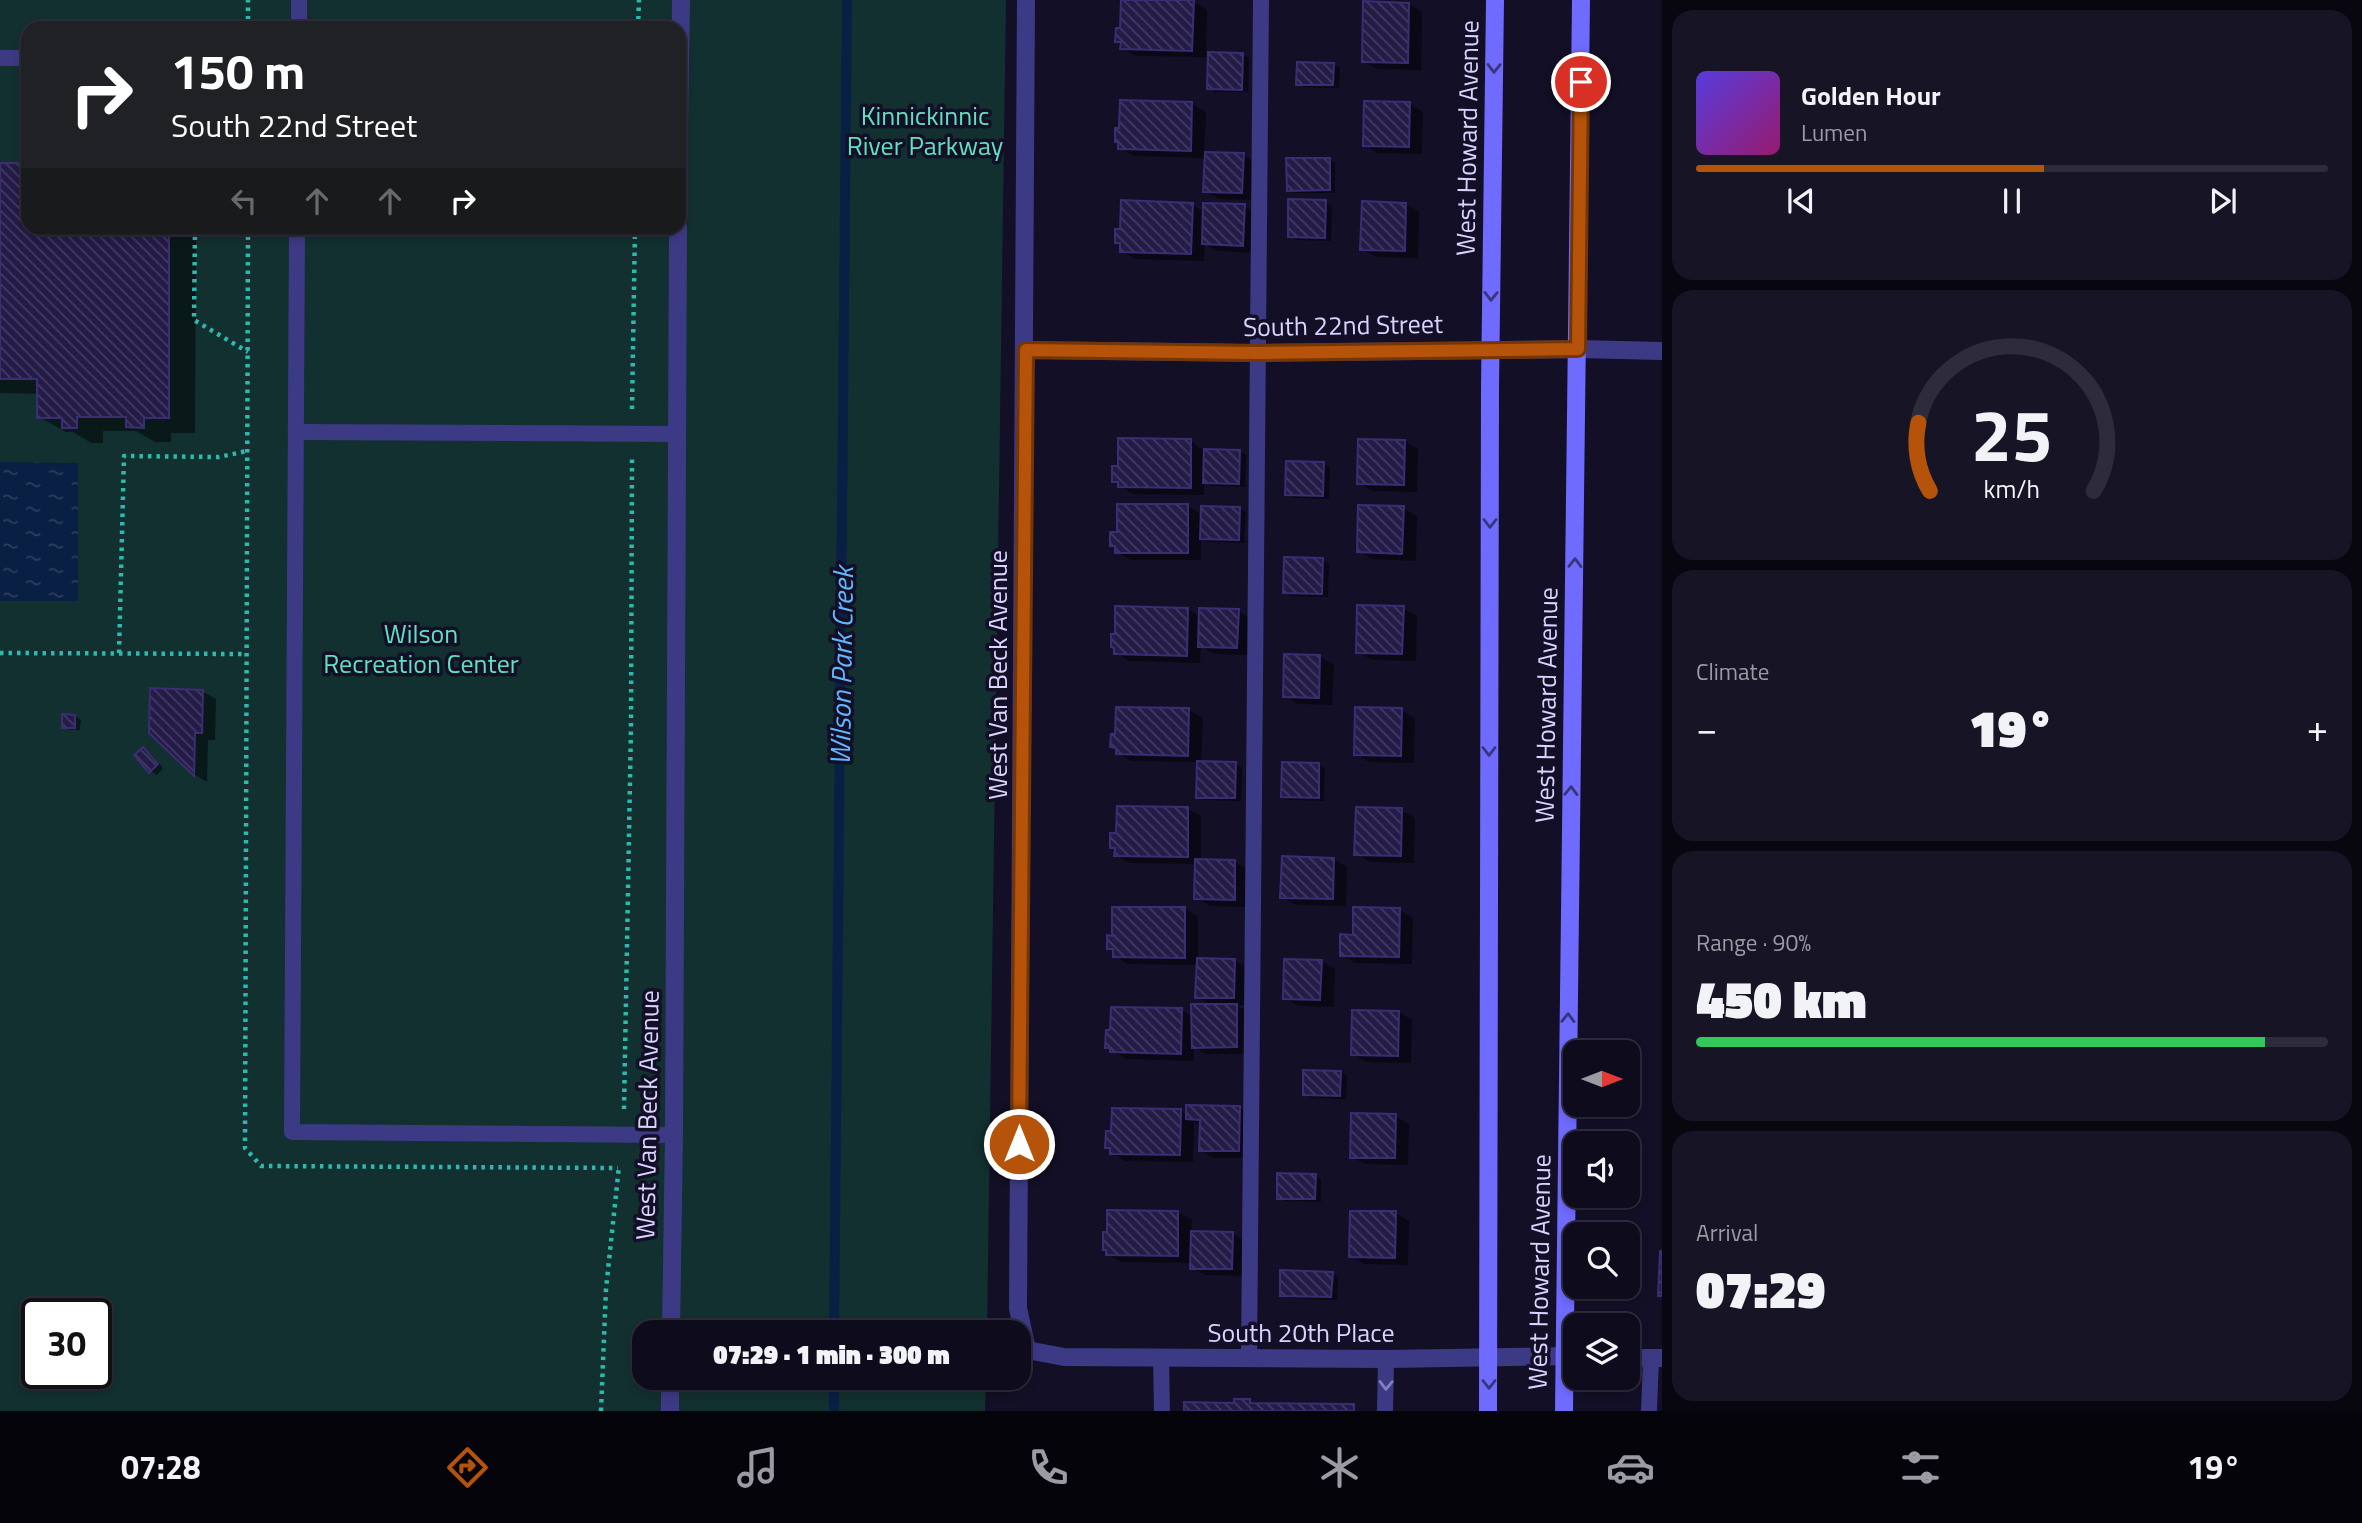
<!DOCTYPE html>
<html lang="en">
<head>
<meta charset="utf-8">
<style>
  body { margin:0; font-family:"Titillium Web",sans-serif; background:#171425; color:#f1f3f6; height:100vh; display:flex; flex-direction:column; font-size:26px; white-space:nowrap }
  * { box-sizing:border-box; margin:0 }
  p { font-size:23px; color:#9b9ba3 }
  .icon { flex:none; width:38px; height:38px; fill:none; stroke:currentColor; stroke-width:2; stroke-linecap:round; stroke-linejoin:round }
  .map { position:relative; flex:1; overflow:hidden }
  .panel { display:flex; flex-direction:column; gap:10px; padding:10px; background:#08060f; width:700px }
  .panel>* { flex:none }
  .hud { position:absolute; left:21px; top:21px; width:665px; height:214px; border-radius:21px; box-shadow:0 4px 10px #0003,0 0 0 2px #2e2b3b; background:#202124; color:#fff; overflow:hidden }
  .needle { width:46px; rotate:90deg }
  .buttons { position:absolute; left:1563px; top:1040px; display:grid; gap:14px }
  .buttons a { display:grid; place-items:center; width:77px; height:77px; border-radius:14px; background:#0e0b1c; box-shadow:0 4px 10px #0003,0 0 0 2px #2e2b3b; font-size:35px }
  .speed { position:absolute; left:21px; top:1298px; display:flex; gap:14px; font-size:35px; font-weight:700; text-align:center }
  .speed>* { display:grid; place-content:center; width:91px; height:91px; border-radius:50%; background:#0e0b1c; box-shadow:0 4px 10px #0003,0 0 0 2px #2e2b3b; line-height:1 }
  .speed .limit { border:4px solid #111; border-radius:10px; background:#fff; color:#111 }
  .pin { position:absolute; display:grid; place-items:center; width:60px; height:60px; color:#fff; margin:-30px; border:4px solid #fff; border-radius:50%; box-shadow:0 2px 7px #0007 }
  .me { position:absolute; width:77px; margin:-38px; rotate:0deg; stroke-linejoin:round; filter:drop-shadow(0 0 5px #0008) }
  .turn { display:flex; align-items:center; gap:24px; height:147px; padding:0 35px; font-size:32px }
  .turn .icon { width:91px; height:91px; stroke-width:2.5 }
  .turn b { display:block; font-size:49px; line-height:60px }
  .lanes { display:flex; align-items:center; height:66px; padding:0 35px; background:#0003; justify-content:center; gap:35px; direction:ltr }
  .lanes .off { opacity:.35 }
  .big { font-size:52px; font-weight:800; line-height:1.1 }
  .panel .tile { flex:1; display:flex; flex-direction:column; justify-content:center; gap:10px; min-width:0; padding:0 24px; border-radius:21px; background:#171425 }
  .panel .dial { align-items:center; gap:0 }
  .dial svg { height:182px; overflow:visible; fill:none; stroke:#2e2b3b; stroke-width:7; stroke-linecap:round; text-anchor:middle }
  .dial text { fill:#f1f3f6; stroke:none }
  .song { display:flex; align-items:center; gap:21px }
  .cover { width:84px; height:84px; border-radius:10px; background:linear-gradient(135deg,hsl(250 70% 55%),hsl(320 70% 35%)) }
  .played { height:7px; border-radius:4px; background:linear-gradient(90deg,#b45309 55%,#2e2b3b 55%) }
  .keys { display:flex; justify-content:space-around; direction:ltr }
  .heat { display:flex; justify-content:space-between; align-items:center; font-size:38px; direction:ltr }
  .charge { height:10px; border-radius:5px; background:linear-gradient(90deg,#34c759 90%,#2e2b3b 0) }
  .trip { position:absolute; left:632px; top:1320px; width:399px; height:70px; border-radius:21px; background:#0e0b1c; box-shadow:0 4px 10px #0003,0 0 0 2px #2e2b3b; font-weight:800; line-height:70px; text-align:center }
  .dock { display:flex; height:112px; justify-content:space-around; align-items:center; background:#06040b; color:#9b9ba3 }
  .dock .icon { width:49px; height:49px }
  .dock .active { color:#b45309 }
  .dock b { font-size:32px; color:#f1f3f6 }
  main { display:flex; flex:1; min-height:0 }
  .map>svg:first-child { display:block }
</style>
</head>
<body>
<main>
<div class="map">
<svg width="1662" height="1411" viewBox="0 0 1662 1411">
  <defs>
    <pattern id="water-ripples" width="26" height="14" patternUnits="userSpaceOnUse" patternTransform="scale(1.75)"><rect width="26" height="14" fill="#0a1f44"/><path d="M2 4q2-2 4 0t4 0M15 11q2-2 4 0t4 0" fill="none" stroke="#2d3f60"/></pattern>
    <pattern id="building-back-hatch" width="6" height="6" patternUnits="userSpaceOnUse" patternTransform="scale(1.75)"><rect width="6" height="6" fill="#241b47"/><path d="M-1 5l2 2M0 0l6 6M5-1l2 2" fill="none" stroke="#433b63"/></pattern>
  </defs>
  <rect width="100%" height="100%" fill="#130f26"/>
  <path fill="#12302f" fill-rule="evenodd" d="M0 0H1006L987 1332H644V1377H986L985 1411H0ZM28 28H679V228H28ZM37 1314H96V1374H37Z"/>
  <path fill="url(#water-ripples)" d="M0 462 78 463V601H0Z"/>
  <g fill="#0007">
    <path d="M1194 2 1207 10 1206 57 1136 56 1122 48V44L1117 41Z"/>
    <path d="M1409 4 1422 12 1421 70 1377 69 1363 61Z"/>
    <path d="M1242 55 1249 58 1248 92H1215L1209 88Z"/>
    <path d="M1333 64 1340 68 1339 88 1304 87 1298 84Z"/>
    <path d="M1192 104 1206 112 1204 154 1243 155 1257 163 1255 200 1219 199 1205 191 1206 158 1134 156 1120 148V143Z"/>
    <path d="M1409 104 1423 112 1422 154 1378 153 1365 145Z"/>
    <path d="M1329 159 1335 163V193H1295L1289 190Z"/>
    <path d="M0 165H28V228H196L195 433H171V442H155L136 431H103V443H91L73 432H66L39 417V394L0 393Z"/>
    <path d="M1325 202 1332 206 1331 241 1296 240 1289 236Z"/>
    <path d="M1406 204 1419 212 1418 258 1376 257 1362 249Z"/>
    <path d="M1192 205 1205 212 1244 206 1258 214 1257 253 1218 251 1205 244 1204 261 1135 259 1121 251 1122 245 1117 242Z"/>
    <path d="M1191 441 1204 451 1240 452 1246 455 1245 487 1211 486 1204 482V495L1133 494 1114 481 1119 467Z"/>
    <path d="M1404 441 1418 449 1417 492 1372 491 1359 483Z"/>
    <path d="M1324 464 1330 467 1329 499 1293 498 1287 494Z"/>
    <path d="M1188 506 1203 515 1239 509 1246 512 1244 543 1208 542 1201 538V560H1131L1117 552V548L1112 545Z"/>
    <path d="M1403 508 1417 516 1416 561 1372 559 1359 551Z"/>
    <path d="M1322 560 1329 564 1328 597 1291 596 1285 592Z"/>
    <path d="M1403 608 1417 616 1416 661 1372 660 1358 652Z"/>
    <path d="M1188 609 1201 617 1238 611 1252 619 1251 655 1214 654 1201 646 1200 663 1130 661 1116 653Z"/>
    <path d="M1320 657 1334 665 1332 705 1298 704 1285 696Z"/>
    <path d="M202 691 216 699 215 740H208L207 782 195 775 151 733Z"/>
    <path d="M1189 710 1203 718 1201 763 1236 764 1242 768 1241 801 1204 800 1198 797 1199 762 1131 761 1118 753V749L1112 746Z"/>
    <path d="M1401 710 1415 718 1414 763 1369 762 1356 754Z"/>
    <path d="M75 716 81 720 80 730H70L64 727Z"/>
    <path d="M143 749 150 753 163 768 157 775 150 771Z"/>
    <path d="M1319 765 1325 769 1324 801 1289 800 1283 796Z"/>
    <path d="M1188 809 1201 816V861L1235 862 1249 870 1248 907 1210 906 1196 898 1197 864 1130 863 1116 855V850L1112 847Z"/>
    <path d="M1401 810 1415 818 1414 863 1370 862 1356 854Z"/>
    <path d="M1333 859 1347 867 1346 906 1296 905 1282 897Z"/>
    <path d="M1185 909 1198 917V960L1235 961 1249 968 1248 1005H1236L1250 1013V1054H1207L1194 1047V1061L1125 1059 1107 1046 1182 1010 1193 1017 1213 1006 1197 997 1198 965 1128 964 1115 956V952L1109 948Z"/>
    <path d="M1399 910 1413 918 1412 964 1355 963 1342 955Z"/>
    <path d="M1321 961 1335 969 1334 1007 1299 1006 1285 998Z"/>
    <path d="M1399 1012 1412 1020 1411 1063 1366 1062 1353 1054Z"/>
    <path d="M1341 1072 1347 1076 1346 1099 1311 1098 1305 1094Z"/>
    <path d="M1239 1108 1253 1116 1252 1158H1214L1201 1150V1126L1194 1122 1193 1162 1125 1161 1112 1153V1150L1107 1147 1180 1111 1188 1115Z"/>
    <path d="M1395 1116 1409 1124 1408 1165 1365 1164 1351 1157Z"/>
    <path d="M1315 1176 1321 1179V1202L1285 1201 1279 1198Z"/>
    <path d="M1178 1212 1192 1220 1191 1232 1233 1234 1246 1242V1276L1205 1275 1192 1268V1263L1121 1262 1107 1254V1250Z"/>
    <path d="M1396 1213 1409 1221 1408 1265 1364 1264 1351 1256Z"/>
    <path d="M1332 1274 1338 1277 1337 1300 1288 1298 1282 1295Z"/>
  </g>
  <g fill="none" stroke-linecap="round" stroke-linejoin="round">
    <g stroke="#0a1f44" stroke-width="10">
      <path d="M834 1332 847 0"/>
      <path d="M834 1411V1377"/>
    </g>
  </g>
  <g fill="url(#building-back-hatch)" stroke="#3b2d73" stroke-width="2">
    <path d="M1121 0H1194L1192 51 1120 49 1121 42H1115L1116 28H1120Z"/>
    <path d="M1363 1 1409 3 1408 63 1362 62Z"/>
    <path d="M1208 52 1243 53 1242 90 1207 89Z"/>
    <path d="M1297 62 1334 63 1333 85H1296Z"/>
    <path d="M1120 100 1192 102 1191 151 1118 149V142H1115V128H1119Z"/>
    <path d="M1364 101 1410 102 1409 147 1363 146Z"/>
    <path d="M1205 152 1244 153 1242 193 1203 192Z"/>
    <path d="M1286 158H1330V190L1287 191Z"/>
    <path d="M0 163H28V228H169V418H144V428L126 427V417H77V428H62V418H37V379H0Z"/>
    <path d="M1288 199 1326 200 1325 238 1288 237Z"/>
    <path d="M1121 200 1193 203 1191 254 1120 252V243H1115V229H1120Z"/>
    <path d="M1362 201 1406 203 1405 251 1360 250Z"/>
    <path d="M1203 203 1245 204 1243 246 1202 244Z"/>
    <path d="M1118 438 1191 439V488L1118 487V482H1112V466H1118Z"/>
    <path d="M1358 439 1405 440 1404 485 1357 484Z"/>
    <path d="M1204 449 1240 450 1239 484 1203 483Z"/>
    <path d="M1286 461 1324 462 1323 496 1285 495Z"/>
    <path d="M1117 504H1188V553H1115V546H1110V532H1117Z"/>
    <path d="M1358 505 1404 506 1402 554 1357 552Z"/>
    <path d="M1201 506 1240 507 1239 540 1200 539Z"/>
    <path d="M1284 557 1323 558 1322 594 1283 593Z"/>
    <path d="M1357 605 1404 606 1402 654 1356 653Z"/>
    <path d="M1115 606 1188 608 1187 656 1114 654V648L1111 647V634H1115Z"/>
    <path d="M1199 608 1239 609 1237 648 1198 647Z"/>
    <path d="M1284 654 1320 655 1319 698 1283 697Z"/>
    <path d="M150 688 203 690 202 733H195L194 776 149 733Z"/>
    <path d="M1116 707 1189 708 1188 756 1116 754V748L1110 747 1111 734H1115Z"/>
    <path d="M1355 707 1402 708 1401 756 1354 755Z"/>
    <path d="M62 714 75 715V728H62Z"/>
    <path d="M143 747 158 764 149 773 134 755Z"/>
    <path d="M1197 761 1236 762 1235 798H1196Z"/>
    <path d="M1282 762 1319 763V798L1281 797Z"/>
    <path d="M1117 806 1188 807V857L1114 856 1115 848H1110V833H1116Z"/>
    <path d="M1356 807 1402 808 1401 856 1354 855Z"/>
    <path d="M1282 856 1334 858 1333 899 1280 898Z"/>
    <path d="M1195 859 1235 860V900L1194 899Z"/>
    <path d="M1112 907H1185V958L1113 957V949H1107V935L1112 936Z"/>
    <path d="M1353 907 1400 908 1399 957 1340 956V934L1353 935Z"/>
    <path d="M1197 958 1235 959 1234 998H1195Z"/>
    <path d="M1284 959 1322 960 1320 1000 1283 999Z"/>
    <path d="M1191 1004H1237V1047L1192 1048Z"/>
    <path d="M1111 1007 1182 1008 1181 1054 1110 1052V1048H1105L1106 1030H1110Z"/>
    <path d="M1352 1010 1399 1011 1398 1056 1351 1055Z"/>
    <path d="M1303 1070 1341 1071 1340 1096 1303 1095Z"/>
    <path d="M1186 1105 1240 1106 1239 1151H1199L1200 1120 1186 1119Z"/>
    <path d="M1112 1108 1181 1109 1180 1155 1110 1154V1148H1105L1106 1131H1111Z"/>
    <path d="M1351 1113 1396 1114 1395 1158H1350Z"/>
    <path d="M1277 1173 1316 1174 1315 1199H1277Z"/>
    <path d="M1107 1210 1178 1211V1256L1106 1255V1250H1103V1232H1107Z"/>
    <path d="M1350 1211H1396L1395 1258 1349 1257Z"/>
    <path d="M1191 1231 1233 1232 1232 1269H1190Z"/>
    <path d="M1660 1251H1662V1296H1658Z"/>
    <path d="M1280 1270 1333 1272 1331 1297 1280 1296Z"/>
    <path d="M1234 1399H1250V1403L1354 1404V1411H1184V1402L1234 1403Z"/>
  </g>
  <g fill="none" stroke-linecap="round" stroke-linejoin="round">
    <g stroke="#2fb8b0" stroke-width="4.5" stroke-dasharray="3.5 5" stroke-linecap="butt">
      <path d="M248 28V0"/>
      <path d="M638 28 639 0"/>
      <path d="M195 228 194 320 248 352"/>
      <path d="M248 228 245 1148 261 1166 618 1168"/>
      <path d="M632 409 635 228"/>
      <path d="M0 653 246 654"/>
      <path d="M119 653 124 456 219 457 247 451"/>
      <path d="M624 1109 631 726 632 459"/>
      <path d="M601 1411 606 1289 619 1166"/>
    </g>
    <g stroke="#3d3a85" stroke-width="16">
      <path d="M299 28V0"/>
      <path d="M0 58H28"/>
      <path d="M297 228 292 1132 674 1135"/>
      <path d="M296 432 677 434"/>
      <path d="M1161 1358 1162 1411"/>
      <path d="M1249 1358 1261 0"/>
      <path d="M1385 1411 1386 1359"/>
      <path d="M1649 1411 1651 1358"/>
    </g>
    <g stroke="#3d3a85" stroke-width="18">
      <path d="M1026 0 1018 1308 1027 1350 1064 1357 1386 1359 1575 1356"/>
      <path d="M679 126 681 0"/>
      <path d="M1026 350 1257 353 1578 349 1662 351"/>
      <path d="M671 1332 674 1135 678 228"/>
      <path d="M1628 1358H1662"/>
      <path d="M670 1411V1377"/>
    </g>
    <g stroke="#6f6bff" stroke-width="18">
      <path d="M1488 1411 1490 387 1495 0"/>
      <path d="M1564 1411 1581 0"/>
    </g>
  </g>
  <defs><path id="oneway-chevron" d="M-2-3.5L2.5 0L-2 3.5" fill="none" stroke-width="1.6" stroke-linecap="round" stroke-linejoin="round" transform="scale(1.75)"/></defs>
  <g stroke="#38347d">
    <use href="#oneway-chevron" transform="translate(1494 68) rotate(91)"/>
    <use href="#oneway-chevron" transform="translate(1491 296) rotate(91)"/>
    <use href="#oneway-chevron" transform="translate(1490 523) rotate(90)"/>
    <use href="#oneway-chevron" transform="translate(1575 563) rotate(-89)"/>
    <use href="#oneway-chevron" transform="translate(1489 751) rotate(90)"/>
    <use href="#oneway-chevron" transform="translate(1571 791) rotate(-89)"/>
    <use href="#oneway-chevron" transform="translate(1568 1018) rotate(-89)"/>
    <use href="#oneway-chevron" transform="translate(1489 1384) rotate(90)"/>
  </g>
  <use stroke="#837fbc" href="#oneway-chevron" transform="translate(1386 1385) rotate(91)"/>
  <g fill="none" stroke-linecap="round" stroke-linejoin="round">
    <defs>
      <path id="route" d="M1019 1144 1026 350 1257 353 1578 349 1581 82"/>
    </defs>
    <use href="#route" stroke="#753606" stroke-width="18"/>
    <use href="#route" stroke="#b45309" stroke-width="12"/>
  </g>
  <g text-anchor="middle" dominant-baseline="central" stroke-width="7" stroke-linejoin="round" paint-order="stroke">
    <g font-size="26" fill="#5fe0c0" stroke="#130f26">
      <text x="925" y="115">Kinnickinnic<tspan x="925" dy="30">River Parkway</tspan></text>
      <text x="421" y="633">Wilson<tspan x="421" dy="30">Recreation Center</tspan></text>
    </g>
    <g font-size="26" fill="#d9d4ff" stroke="#130f26">
      <text transform="translate(1467 138) rotate(-89)">West Howard Avenue</text>
      <text transform="translate(1343 325) rotate(-1)">South 22nd Street</text>
      <text transform="translate(997 675) rotate(-90)">West Van Beck Avenue</text>
      <text transform="translate(1546 705) rotate(-89)">West Howard Avenue</text>
      <text transform="translate(647 1115) rotate(-89)">West Van Beck Avenue</text>
      <text transform="translate(1539 1272) rotate(-89)">West Howard Avenue</text>
      <text x="1301" y="1332">South 20th Place</text>
    </g>
    <g font-size="28" font-style="italic" fill="#62b6ff" stroke="#130f26">
      <text transform="translate(841 666) rotate(-89)">Wilson Park Creek</text>
    </g>
  </g>
</svg>
<div class="buttons">
<a><svg class="needle" viewBox="-14 -14 28 28"><path d="M0-13l5 13h-10z" fill="#e53935"/><path d="M0 13l5-13h-10z" fill="#9b9ba3"/></svg></a>
<a><svg class="icon" aria-label="sound" viewBox="0 0 24 24"><path d="M4 9h4l5-4v14l-5-4H4zM17 9q2 3 0 6"/></svg></a>
<a><svg class="icon" aria-label="search" viewBox="0 0 24 24"><circle cx="10" cy="10" r="6"/><path d="M15 15l6 6"/></svg></a>
<a><svg class="icon" aria-label="layers" viewBox="0 0 24 24"><path d="M12 4l9 5-9 5-9-5zM3 14l9 5 9-5"/></svg></a>
</div>
<div class="speed"><div class="limit">30</div></div>
<div class="pin" style="left:1581px;top:82px;background:#d93025"><svg class="icon" aria-label="arrive" viewBox="0 0 24 24"><path d="M6 21V4h12l-3 4 3 4H6"/></svg></div>
<svg class="me" style="left:1019px;top:1144px" viewBox="-20 -20 40 40"><circle r="17" fill="#b45309" stroke="#fff" stroke-width="3"/><path d="M0-11L8 9 0 5-8 9z" fill="#fff"/></svg>
<div class="trip">07:29 · 1 min · 300 m</div>
<div class="hud">
<div class="turn"><svg class="icon" aria-label="right" viewBox="0 0 24 24"><path d="M7 20v-9h11M14 6l5 5-5 5"/></svg><div><b>150 m</b>South 22nd Street</div></div>
<div class="lanes"><svg class="icon off" aria-label="left" viewBox="0 0 24 24"><path d="M17 20v-9H6M10 6l-5 5 5 5"/></svg><svg class="icon off" aria-label="ahead" viewBox="0 0 24 24"><path d="M12 20V5M6 11l6-6 6 6"/></svg><svg class="icon off" aria-label="ahead" viewBox="0 0 24 24"><path d="M12 20V5M6 11l6-6 6 6"/></svg><svg class="icon" aria-label="right" viewBox="0 0 24 24"><path d="M7 20v-9h11M14 6l5 5-5 5"/></svg></div>
</div>
</div>
<section class="panel">
<div class="tile">
<div class="song"><i class="cover"></i><div><b>Golden Hour</b><p>Lumen</p></div></div>
<div class="played"></div>
<div class="keys"><svg class="icon" aria-label="previous" viewBox="0 0 24 24"><path d="M18 5L8 12l10 7zM5 5v14"/></svg><svg class="icon" aria-label="pause" viewBox="0 0 24 24"><path d="M8 5v14M16 5v14"/></svg><svg class="icon" aria-label="next" viewBox="0 0 24 24"><path d="M6 5l10 7-10 7zM19 5v14"/></svg></div>
</div>
<div class="tile dial"><svg viewBox="0 0 100 80">
<path d="M14 69A42 42 0 1 1 86 69"/>
<path d="M14 69A42 42 0 0 1 9 39" stroke="#b45309"/>
<text x="50" y="56" font-size="32" font-weight="700">25</text>
<text x="50" y="72" font-size="11">km/h</text>
</svg></div>
<div class="tile"><p>Climate</p>
<div class="heat"><a>−</a><b class="big">19°</b><a>+</a></div>
</div>
<div class="tile"><p>Range · 90%</p><b class="big">450 km</b><div class="charge"></div></div>
<div class="tile"><p>Arrival</p><b class="big">07:29</b></div>
</section>
</main>
<nav class="dock">
<b>07:28</b>
<svg class="icon active" aria-label="directions" viewBox="0 0 24 24"><path d="M12 3l9 9-9 9-9-9zM9 14v-3h6M13 9l2 2-2 2"/></svg>
<svg class="icon" aria-label="music" viewBox="0 0 24 24"><path d="M9 18V5l10-2v13"/><circle cx="6" cy="18" r="3"/><circle cx="16" cy="16" r="3"/></svg>
<svg class="icon" aria-label="phone" viewBox="0 0 24 24"><path d="M5 4h4l2 5-3 2q2 4 5 5l2-3 5 2v4C11 20 4 13 5 4z"/></svg>
<svg class="icon" aria-label="climate" viewBox="0 0 24 24"><path d="M12 3v18M4 7l16 10M4 17L20 7"/></svg>
<svg class="icon" aria-label="car" viewBox="0 0 24 24"><path d="M5 17H2v-5l4-1 3-4h7l3 4 3 1v5h-3M9 17h6M6 11h13"/><circle cx="7" cy="17" r="2"/><circle cx="17" cy="17" r="2"/></svg>
<svg class="icon" aria-label="filters" viewBox="0 0 24 24"><path d="M4 7h16M4 17h16"/><circle cx="9" cy="7" r="2"/><circle cx="15" cy="17" r="2"/></svg>
<b>19°</b>
</nav>
</body>
</html>
